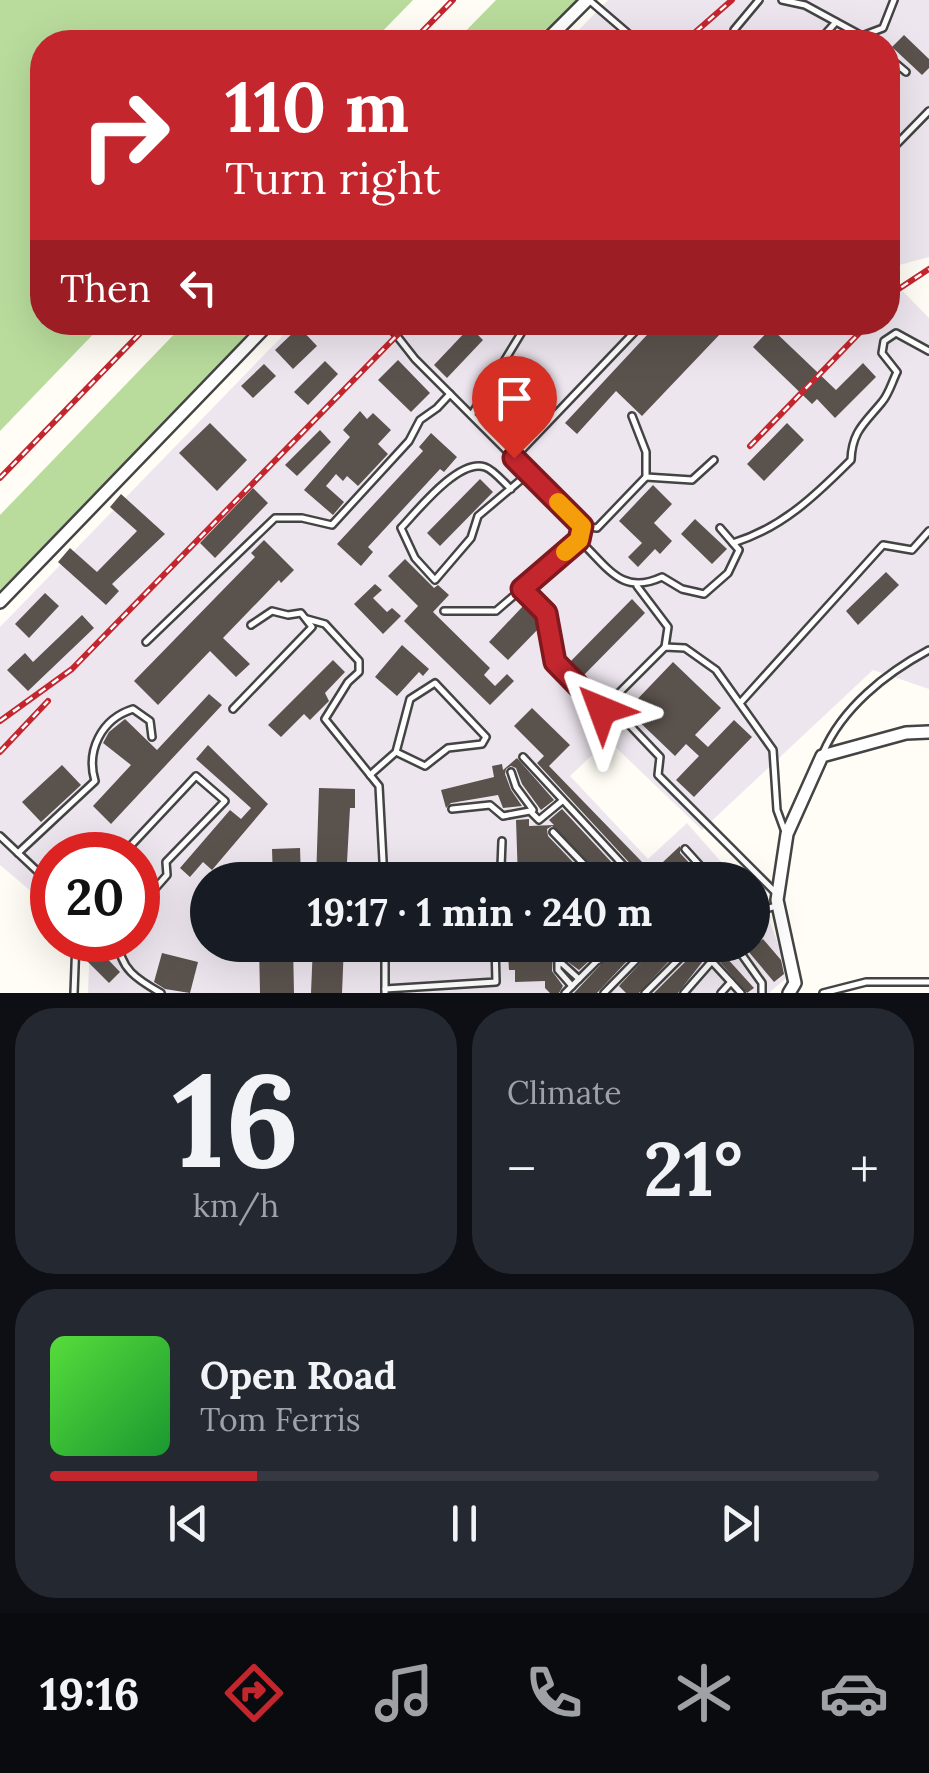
<!DOCTYPE html>
<html lang="en">
<head>
<meta charset="utf-8">
<style>
  body { margin:0; font-family:Lora,serif; background:#242831; color:#f1f3f6; height:100vh; display:flex; flex-direction:column; font-size:38px; white-space:nowrap }
  * { box-sizing:border-box; margin:0 }
  p { font-size:32px; color:#9ea1a6 }
  .icon { flex:none; width:55px; height:55px; fill:none; stroke:currentColor; stroke-width:2; stroke-linecap:round; stroke-linejoin:round }
  .map { position:relative; height:993px; overflow:hidden }
  .drawer { display:flex; flex-direction:column; gap:15px; padding:15px; background:#0d0f14; flex:1 }
  .drawer>* { flex:none }
  .guide { position:absolute; left:30px; top:30px; width:870px; height:305px; border-radius:40px; box-shadow:0 10px 40px #0002; background:#c4262e; color:#fff; overflow:hidden }
  .speed { position:absolute; left:30px; top:832px; display:flex; gap:20px; font-size:50px; font-weight:700; text-align:center }
  .speed>* { display:grid; place-content:center; width:130px; height:130px; border-radius:50%; background:#171b24; box-shadow:0 10px 40px #0002; line-height:1 }
  .speed .limit { border:15px solid #d22; background:#fff; color:#111 }
  .pin { position:absolute; display:grid; place-items:center; width:85px; height:85px; color:#fff; margin:-102px -42px; border-radius:50% 50% 50% 0; rotate:-45deg; box-shadow:0 0 10px #0007 }
  .pin .icon { rotate:45deg }
  .me { position:absolute; width:110px; margin:-55px; rotate:316deg; stroke-linejoin:round; filter:drop-shadow(0 0 8px #0008) }
  .turn { display:flex; align-items:center; gap:35px; height:210px; padding:0 30px; font-size:45px }
  .turn .icon { width:130px; height:130px; stroke-width:2.5 }
  .turn b { display:block; font-size:70px; line-height:85px }
  .then { display:flex; align-items:center; height:95px; padding:0 30px; background:#0003; gap:20px; font-size:38px }
  .big { font-size:75px; font-weight:700; line-height:1.1 }
  .drawer .widget { flex:1; display:flex; flex-direction:column; justify-content:center; gap:15px; min-width:0; padding:0 35px; border-radius:40px; background:#242831 }
  .drawer .dial { align-items:center; gap:0 }
  .dial b { font-size:130px; line-height:1 }
  .song { display:flex; align-items:center; gap:30px }
  .cover { width:120px; height:120px; border-radius:15px; background:linear-gradient(135deg,hsl(110 70% 55%),hsl(130 70% 35%)) }
  .played { height:10px; border-radius:5px; background:linear-gradient(90deg,#c4262e 25%,#363941 25%) }
  .keys { display:flex; justify-content:space-around; direction:ltr }
  .heat { display:flex; justify-content:space-between; align-items:center; font-size:55px; direction:ltr }
  .drawer .tiles { flex:1; display:grid; gap:15px; grid-template-columns:1fr 1fr }
  .widget:last-child { grid-column:span 2 }
  .trip { position:absolute; left:190px; top:862px; width:580px; height:100px; border-radius:50px; background:#171b24; box-shadow:0 10px 40px #0002; font-weight:700; line-height:100px; text-align:center }
  .dock { display:flex; height:160px; justify-content:space-around; align-items:center; background:#090b0e; color:#9ea1a6 }
  .dock .icon { width:70px; height:70px }
  .dock .active { color:#c4262e }
  .dock b { font-size:45px; color:#f1f3f6 }
  .map>svg:first-child { display:block }
</style>
</head>
<body>
<div class="map">
<svg width="929" height="993" viewBox="0 0 929 993">
  <rect width="100%" height="100%" fill="#fffdf5"/>
  <g fill="#eee6ef">
    <path d="M608 0H929V257L888 268V42H567Z"/>
    <path d="M888 276 929 318V689L873 670 702 830 608 740 570 776 648 859 687 823 737 880H208V945H752L753 897 766 912 790 975 769 993H88L90 940H138V855H52V909L0 865V627L295 323 888 322Z"/>
  </g>
  <g fill="#b9dc9c">
    <path d="M0 0H413L372 42H42V322L104 323 0 431Z"/>
    <path d="M496 0H577L536 42H455Z"/>
    <path d="M185 323H265L0 597V515Z"/>
  </g>
  <g fill="#5a524d">
    <path d="M904 35 929 59V68L922 75 892 47Z"/>
    <path d="M659 322H712L722 332 642 416 616 391 577 434 565 423Z"/>
    <path d="M299 327 317 346 293 369 275 350Z"/>
    <path d="M470 327 483 340 447 378 434 365Z"/>
    <path d="M771 328 836 390 863 363 876 377 835 418 817 399 812 404 753 347Z"/>
    <path d="M398 360 430 393 411 412 378 380Z"/>
    <path d="M325 361 338 374 308 405 294 392Z"/>
    <path d="M264 364 276 376 253 398 241 386Z"/>
    <path d="M360 411 367 419 373 413 391 430 378 444 388 454 358 486 347 476 343 481 336 474 326 486 344 502 333 515 304 490 350 437 343 430Z"/>
    <path d="M210 423 247 460 217 491 179 453Z"/>
    <path d="M787 423 804 440 764 481 747 464Z"/>
    <path d="M320 430 331 442 297 476 285 465Z"/>
    <path d="M431 433 457 457 444 472 440 469 368 547 373 552 361 566 337 544 423 451 419 447Z"/>
    <path d="M480 479 493 492 440 546 427 533Z"/>
    <path d="M653 485 672 504 654 523 672 541 660 554 655 549 638 567 628 557 642 543 619 521Z"/>
    <path d="M253 488 268 503 215 558 200 543Z"/>
    <path d="M121 494 165 534 112 584 119 591 106 605 58 562 70 548 97 572 137 531 110 507Z"/>
    <path d="M695 519 727 549 712 564 681 534Z"/>
    <path d="M264 540 294 570 281 583 279 580 223 638 250 664 236 677 210 651 158 705 134 681 255 557 251 553Z"/>
    <path d="M405 559 434 588 438 585 449 595 433 612 490 668 484 675 495 686 507 674 514 681 490 705 404 621 418 606 388 576Z"/>
    <path d="M886 572 899 585 858 625 846 611Z"/>
    <path d="M375 584 382 590 373 598 387 612 392 608 401 616 383 634 354 604Z"/>
    <path d="M45 593 59 606 29 638 15 624Z"/>
    <path d="M632 599 645 613 580 679 567 665Z"/>
    <path d="M525 604 542 625 508 660 489 642Z"/>
    <path d="M82 615 94 628 28 691 7 670 25 653 33 662Z"/>
    <path d="M402 645 429 669 423 676 419 672 397 696 375 677Z"/>
    <path d="M333 660 345 672 325 693 329 701 310 720 304 714 281 737 268 725Z"/>
    <path d="M673 662 721 708 695 735 708 747 734 720 752 737 694 797 676 780 699 756 686 744 675 756 627 710Z"/>
    <path d="M209 694 222 705 111 824 93 806 131 765 103 743 109 732 125 719 157 750Z"/>
    <path d="M532 708 570 745 549 766 644 864 637 871 537 763 544 756 514 726Z"/>
    <path d="M208 745 268 804 212 870 203 862 190 877 180 868 230 810 241 819 251 808 196 759Z"/>
    <path d="M517 758 554 800 541 810 522 784 516 768 511 766 506 769 505 774 511 790 522 806 503 808 498 795 451 803 446 808 441 790 494 777 492 766 502 764 503 770Z"/>
    <path d="M62 765 81 785 41 822 22 802Z"/>
    <path d="M319 788 355 789V808H350L346 880H316Z"/>
    <path d="M562 809 628 880H605L552 826 547 829 548 836 590 880H567L556 868 549 871 552 880H518L516 820 529 819V826L554 825 549 820Z"/>
    <path d="M680 846V853L705 880H680L663 862Z"/>
    <path d="M300 848 301 880H273L272 849Z"/>
    <path d="M763 939 781 960 784 974 774 982 748 951Z"/>
    <path d="M259 945H293L294 993H260Z"/>
    <path d="M313 945H344L342 993H311Z"/>
    <path d="M515 945H578L590 960 579 970 553 951 552 971 563 986 559 993H550L545 988V981L515 982V970H509L508 954H515Z"/>
    <path d="M619 945H642L597 993H574Z"/>
    <path d="M657 945H684L639 993H626L619 986Z"/>
    <path d="M705 945H728L731 951 725 956 754 988 747 993Z"/>
    <path d="M95 946 120 972 109 983 83 957Z"/>
    <path d="M695 952 703 961 678 993H654Z"/>
    <path d="M162 953 198 962 190 993 165 989 154 982Z"/>
  </g>
  <g fill="none" stroke-linecap="round" stroke-linejoin="round">
    <defs>
      <g id="service">
        <path d="M589 0 638 42"/>
        <path d="M782 0 805 5 862 36 883 28 894 0"/>
        <path d="M862 36 870 42"/>
        <path d="M736 42 734 30 759 0"/>
        <path d="M818 42 836 22"/>
        <path d="M888 57 906 72"/>
        <path d="M888 70 892 60"/>
        <path d="M888 153 929 111"/>
        <path d="M386 322 415 359 582 526 579 540 496 611H444"/>
        <path d="M472 414 528 322"/>
        <path d="M514 458 644 322"/>
        <path d="M646 477 692 480 714 460"/>
        <path d="M511 489C504 483 494 470 485 467 459 458 418 510 401 528L415 558 435 580 471 538 478 516 529 473"/>
        <path d="M582 526 597 528 646 477V452L632 416"/>
        <path d="M579 540C608 567 621 596 662 577L682 589 704 594 728 573 739 550 720 528"/>
        <path d="M733 543C782 528 816 495 851 460 852 431 865 423 882 402 889 394 892 382 897 372L882 353 884 341 896 333 929 351"/>
        <path d="M637 586 668 627 665 647"/>
        <path d="M523 589 546 613 555 662 602 710 623 718 660 757 658 775 776 893"/>
        <path d="M307 619 325 624 359 661V672L348 682 325 719 379 786 384 880"/>
        <path d="M146 642 275 518H302L332 525 409 441 420 420 437 408 450 394"/>
        <path d="M741 702 883 545 912 550 929 531"/>
        <path d="M233 709 312 627 301 613 288 615 272 611 251 625"/>
        <path d="M589 723 665 647 685 648 716 670 773 750 777 810 785 832"/>
        <path d="M823 753C842 708 886 673 929 650"/>
        <path d="M523 757 637 880"/>
        <path d="M511 772 516 787 533 810"/>
        <path d="M370 775 396 752 425 766 448 748 482 744 486 737 435 683 410 699 396 752"/>
        <path d="M452 809 490 805 503 816 530 811 539 820 562 801"/>
        <path d="M553 832 599 880"/>
        <path d="M0 836 52 885"/>
        <path d="M685 849 713 880"/>
        <path d="M18 853 95 781C86 751 101 719 133 709L150 721 152 737"/>
        <path d="M122 855 196 776 225 801 166 862 167 875 138 908"/>
        <path d="M663 868 674 880"/>
        <path d="M384 870 501 867 502 841"/>
        <path d="M555 874 561 880"/>
        <path d="M752 913 776 906"/>
        <path d="M119 940C118 968 138 980 161 993"/>
        <path d="M385 945V993"/>
        <path d="M584 945 599 960"/>
        <path d="M697 945 741 993"/>
        <path d="M735 945 762 983V993"/>
        <path d="M572 986 558 970V960L579 979"/>
        <path d="M385 989 496 982 495 945"/>
        <path d="M74 993 76 940"/>
        <path d="M565 993 613 945"/>
        <path d="M604 993 651 945"/>
        <path d="M645 993 693 945"/>
        <path d="M684 993 712 961"/>
        <path d="M721 993 731 982"/>
        <path d="M823 993 866 982H929"/>
      </g>
      <g id="tertiary">
        <path d="M545 42 587 0"/>
        <path d="M0 602 270 322"/>
        <path d="M789 993 795 983 777 900 787 834 822 756 906 733 929 732"/>
      </g>
    </defs>
    <use href="#service" stroke="#444" stroke-width="10"/>
    <use href="#tertiary" stroke="#444" stroke-width="16"/>
    <use href="#service" stroke="#fff" stroke-width="5"/>
    <use href="#tertiary" stroke="#fff" stroke-width="11"/>
    <defs>
      <g id="rail">
        <path d="M412 42 453 0"/>
        <path d="M684 42 732 0"/>
        <path d="M888 296 929 269"/>
        <path d="M750 446 870 322"/>
        <path d="M0 478 151 322"/>
        <path d="M0 721 72 669 410 322"/>
        <path d="M0 752 48 701"/>
      </g>
    </defs>
    <use href="#rail" stroke="#c4262e" stroke-width="6"/>
    <use href="#rail" stroke="#fff" stroke-width="2.5" stroke-dasharray="8" stroke-linecap="butt"/>
  </g>
  <g fill="none" stroke-linecap="round" stroke-linejoin="round">
    <defs>
      <path id="route" d="M514 458 582 526 579 540 522 589 546 613 555 662 602 710"/>
    </defs>
    <use href="#route" stroke="#7f191e" stroke-width="25"/>
    <use href="#route" stroke="#c4262e" stroke-width="18"/>
    <path stroke="#f59e0b" stroke-width="18" d="M558 502 582 526 579 540 565 552"/>
  </g>
</svg>
<div class="speed"><div class="limit">20</div></div>
<div class="pin" style="left:514px;top:458px;background:#d93025"><svg class="icon" aria-label="arrive" viewBox="0 0 24 24"><path d="M6 21V4h12l-3 4 3 4H6"/></svg></div>
<svg class="me" style="left:602px;top:710px" viewBox="-20 -20 40 40"><path d="M0-17L14 15 0 8-14 15z" fill="#c4262e" stroke="#fff" stroke-width="4"/></svg>
<div class="trip">19:17 · 1 min · 240 m</div>
<div class="guide">
<div class="turn"><svg class="icon" aria-label="right" viewBox="0 0 24 24"><path d="M7 20v-9h11M14 6l5 5-5 5"/></svg><div><b>110 m</b>Turn right</div></div>
<div class="then">Then<svg class="icon" aria-label="left" viewBox="0 0 24 24"><path d="M17 20v-9H6M10 6l-5 5 5 5"/></svg></div>
</div>
</div>
<section class="drawer">
<div class="tiles">
<div class="widget dial"><b>16</b><p>km/h</p></div>
<div class="widget"><p>Climate</p>
<div class="heat"><a>−</a><b class="big">21°</b><a>+</a></div>
</div>
<div class="widget">
<div class="song"><i class="cover"></i><div><b>Open Road</b><p>Tom Ferris</p></div></div>
<div class="played"></div>
<div class="keys"><svg class="icon" aria-label="previous" viewBox="0 0 24 24"><path d="M18 5L8 12l10 7zM5 5v14"/></svg><svg class="icon" aria-label="pause" viewBox="0 0 24 24"><path d="M8 5v14M16 5v14"/></svg><svg class="icon" aria-label="next" viewBox="0 0 24 24"><path d="M6 5l10 7-10 7zM19 5v14"/></svg></div>
</div>
</div>
</section>
<nav class="dock">
<b>19:16</b>
<svg class="icon active" aria-label="directions" viewBox="0 0 24 24"><path d="M12 3l9 9-9 9-9-9zM9 14v-3h6M13 9l2 2-2 2"/></svg>
<svg class="icon" aria-label="music" viewBox="0 0 24 24"><path d="M9 18V5l10-2v13"/><circle cx="6" cy="18" r="3"/><circle cx="16" cy="16" r="3"/></svg>
<svg class="icon" aria-label="phone" viewBox="0 0 24 24"><path d="M5 4h4l2 5-3 2q2 4 5 5l2-3 5 2v4C11 20 4 13 5 4z"/></svg>
<svg class="icon" aria-label="climate" viewBox="0 0 24 24"><path d="M12 3v18M4 7l16 10M4 17L20 7"/></svg>
<svg class="icon" aria-label="car" viewBox="0 0 24 24"><path d="M5 17H2v-5l4-1 3-4h7l3 4 3 1v5h-3M9 17h6M6 11h13"/><circle cx="7" cy="17" r="2"/><circle cx="17" cy="17" r="2"/></svg>
</nav>
</body>
</html>
